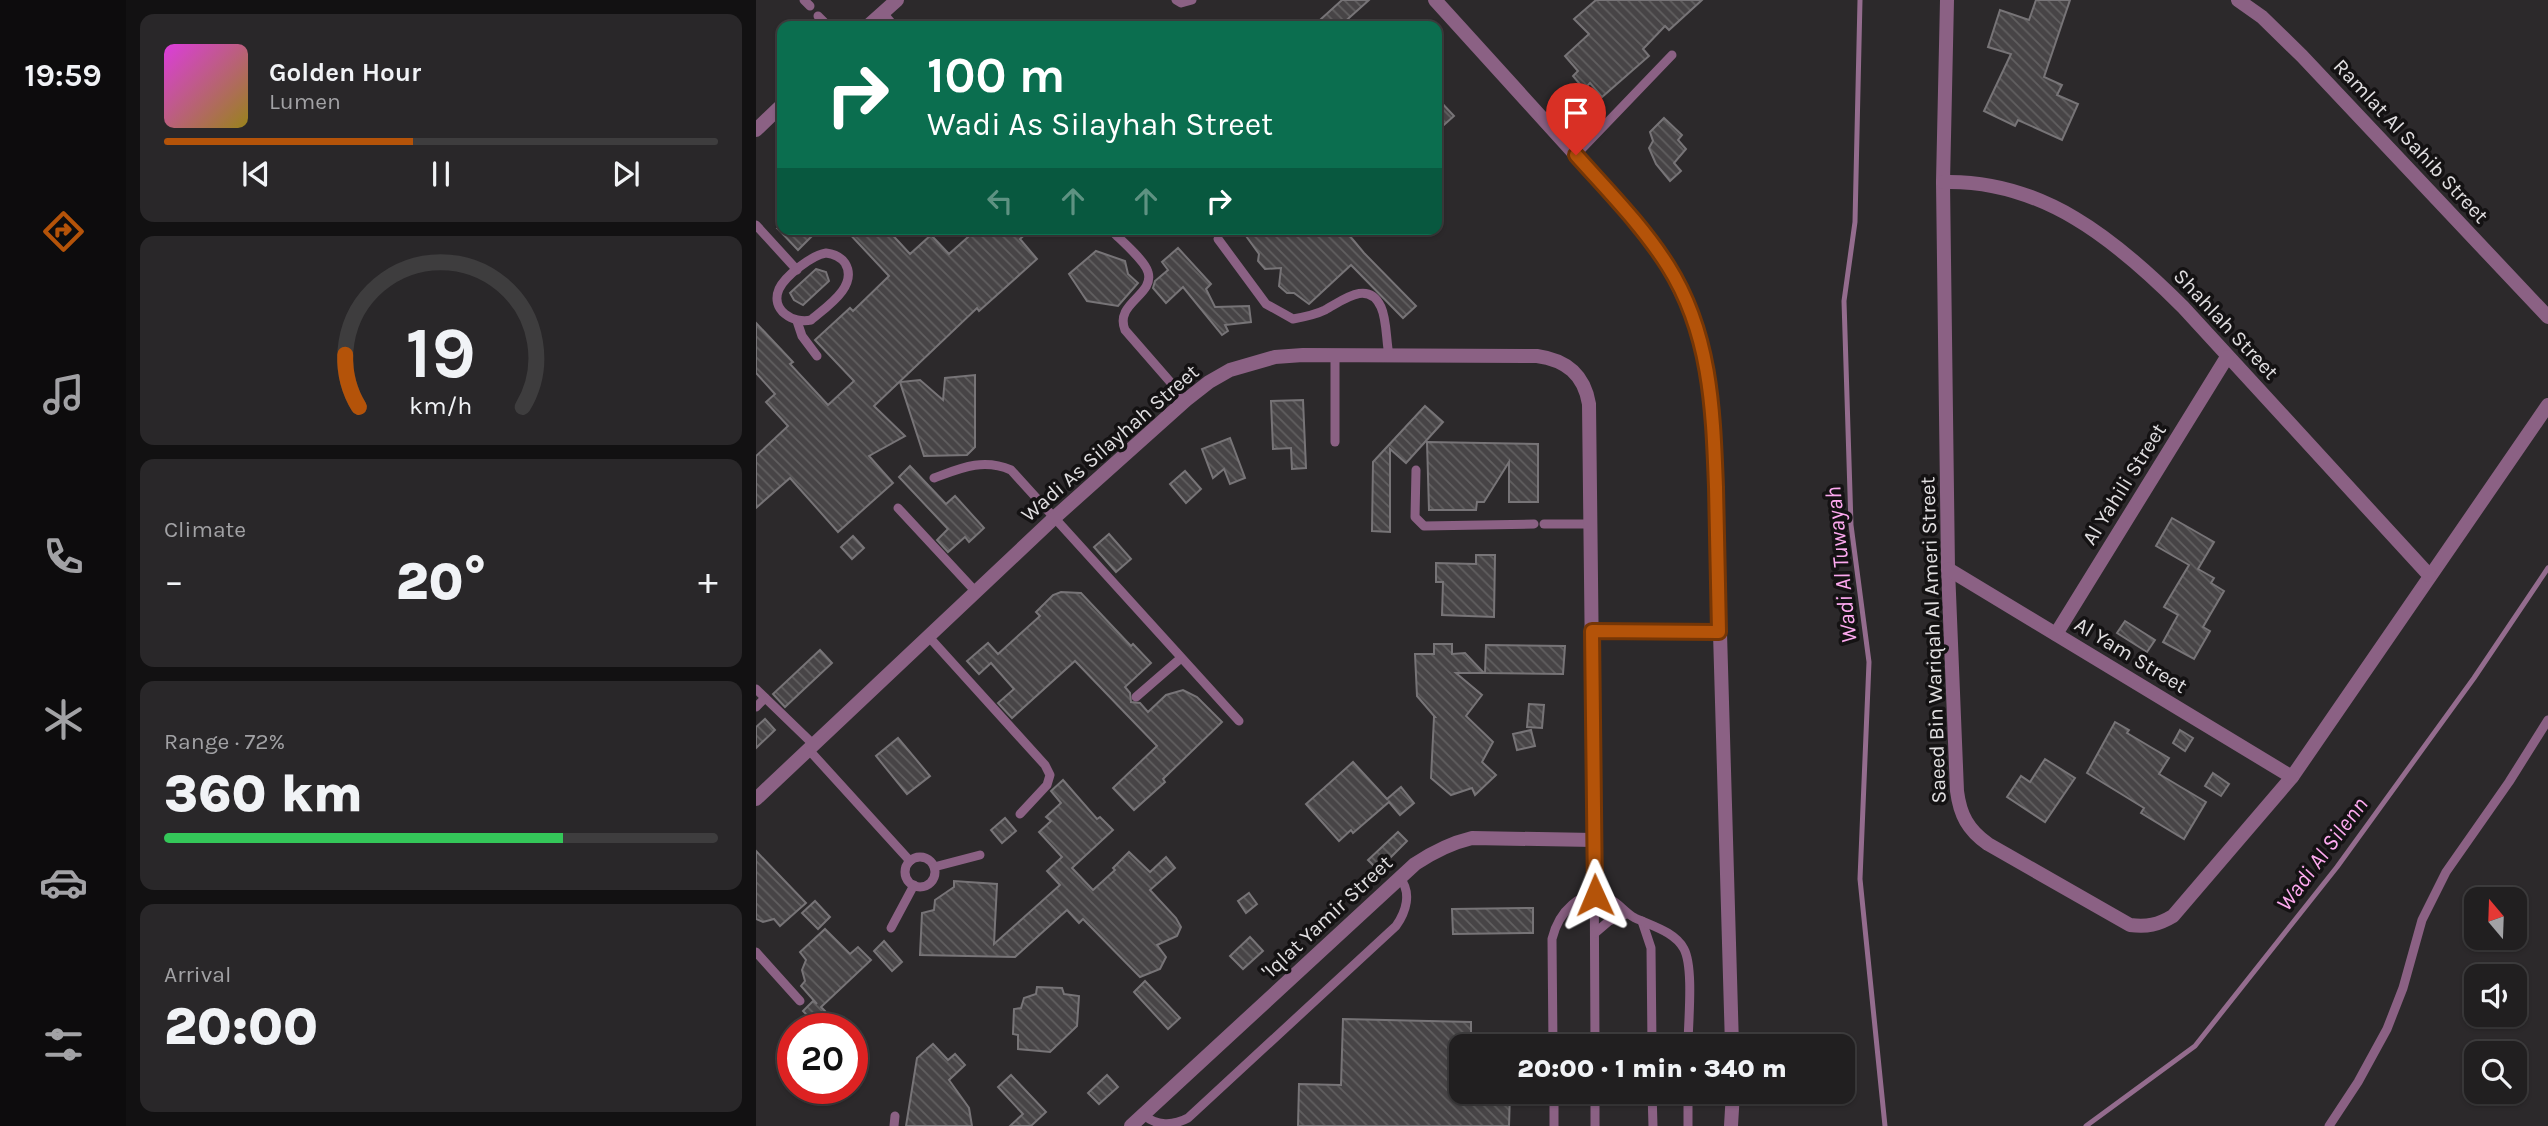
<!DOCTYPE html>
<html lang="en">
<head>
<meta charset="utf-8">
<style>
  body { margin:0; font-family:Karla,sans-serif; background:#292729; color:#f1f3f6; height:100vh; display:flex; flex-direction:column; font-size:26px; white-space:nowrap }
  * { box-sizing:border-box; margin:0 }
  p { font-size:23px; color:#a2a2a5 }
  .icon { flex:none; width:38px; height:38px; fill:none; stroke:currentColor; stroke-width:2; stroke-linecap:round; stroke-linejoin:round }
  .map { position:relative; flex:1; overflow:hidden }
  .side { display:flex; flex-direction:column; gap:14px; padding:14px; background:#121112; width:630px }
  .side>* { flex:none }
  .hud { position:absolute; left:21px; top:21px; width:665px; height:214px; border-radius:14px; box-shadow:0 2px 5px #0004,0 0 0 2px #3e3d3e; background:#0b6e4f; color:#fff; overflow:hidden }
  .needle { width:46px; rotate:341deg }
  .fabs { position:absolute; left:1708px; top:887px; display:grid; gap:14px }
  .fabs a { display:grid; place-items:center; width:63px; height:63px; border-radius:14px; background:#211f20; box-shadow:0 2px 5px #0004,0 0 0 2px #3e3d3e; font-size:35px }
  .speed { position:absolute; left:21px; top:1013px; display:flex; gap:14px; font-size:35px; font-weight:700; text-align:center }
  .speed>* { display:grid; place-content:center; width:91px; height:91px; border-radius:50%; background:#211f20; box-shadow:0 2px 5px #0004,0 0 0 2px #3e3d3e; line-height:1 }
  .speed .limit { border:10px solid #d22; background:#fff; color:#111 }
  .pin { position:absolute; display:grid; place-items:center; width:60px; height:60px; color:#fff; margin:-72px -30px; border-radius:50% 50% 50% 0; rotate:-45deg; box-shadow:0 0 7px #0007 }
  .pin .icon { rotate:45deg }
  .me { position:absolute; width:77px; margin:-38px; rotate:359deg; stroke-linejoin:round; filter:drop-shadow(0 0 5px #0008) }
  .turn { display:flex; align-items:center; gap:24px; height:147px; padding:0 35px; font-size:32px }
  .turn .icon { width:91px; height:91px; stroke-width:2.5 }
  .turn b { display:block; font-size:49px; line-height:60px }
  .lanes { display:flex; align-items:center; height:66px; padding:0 35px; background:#0003; justify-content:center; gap:35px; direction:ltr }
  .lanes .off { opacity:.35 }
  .big { font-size:52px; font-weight:800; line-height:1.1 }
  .side .widget { flex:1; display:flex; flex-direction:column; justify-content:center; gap:10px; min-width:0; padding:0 24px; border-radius:14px; background:#292729 }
  .side .dial { align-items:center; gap:0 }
  .dial svg { height:182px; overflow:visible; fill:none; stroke:#3e3d3e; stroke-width:7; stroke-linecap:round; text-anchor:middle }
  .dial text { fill:#f1f3f6; stroke:none }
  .song { display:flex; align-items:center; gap:21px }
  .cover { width:84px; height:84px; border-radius:10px; background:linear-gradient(135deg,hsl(300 70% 55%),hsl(50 70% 35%)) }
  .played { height:7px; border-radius:4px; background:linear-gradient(90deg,#b45309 45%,#3e3d3e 45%) }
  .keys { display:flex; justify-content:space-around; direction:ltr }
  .heat { display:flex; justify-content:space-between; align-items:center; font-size:38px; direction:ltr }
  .charge { height:10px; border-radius:5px; background:linear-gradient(90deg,#34c759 72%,#3e3d3e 0) }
  .trip { position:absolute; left:693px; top:1034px; width:406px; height:70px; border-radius:14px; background:#211f20; box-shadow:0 2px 5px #0004,0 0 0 2px #3e3d3e; font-weight:800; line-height:70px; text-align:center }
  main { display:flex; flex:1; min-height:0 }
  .tabs { display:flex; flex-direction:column; width:126px; justify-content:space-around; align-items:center; background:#0d0c0d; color:#a2a2a5 }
  .tabs .icon { width:49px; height:49px }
  .tabs .active { color:#b45309 }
  .tabs b { font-size:32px; color:#f1f3f6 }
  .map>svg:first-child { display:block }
</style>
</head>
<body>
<main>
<nav class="tabs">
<b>19:59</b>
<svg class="icon active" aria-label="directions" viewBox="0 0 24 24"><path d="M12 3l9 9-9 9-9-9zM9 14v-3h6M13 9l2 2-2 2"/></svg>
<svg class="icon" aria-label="music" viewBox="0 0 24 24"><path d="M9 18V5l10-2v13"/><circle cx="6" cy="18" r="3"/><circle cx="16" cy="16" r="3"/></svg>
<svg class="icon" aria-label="phone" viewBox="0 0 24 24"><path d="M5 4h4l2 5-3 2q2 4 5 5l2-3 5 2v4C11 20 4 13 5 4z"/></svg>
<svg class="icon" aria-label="climate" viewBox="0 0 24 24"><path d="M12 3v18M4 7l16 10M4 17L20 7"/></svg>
<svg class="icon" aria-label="car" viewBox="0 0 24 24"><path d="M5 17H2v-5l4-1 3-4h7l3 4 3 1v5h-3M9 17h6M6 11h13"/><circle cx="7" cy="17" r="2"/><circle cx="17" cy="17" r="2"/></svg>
<svg class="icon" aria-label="filters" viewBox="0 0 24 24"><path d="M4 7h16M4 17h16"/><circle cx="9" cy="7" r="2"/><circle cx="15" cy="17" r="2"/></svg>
</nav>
<section class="side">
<div class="widget">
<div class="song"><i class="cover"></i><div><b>Golden Hour</b><p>Lumen</p></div></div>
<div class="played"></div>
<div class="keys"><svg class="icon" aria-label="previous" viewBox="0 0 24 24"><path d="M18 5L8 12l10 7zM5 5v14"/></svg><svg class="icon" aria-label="pause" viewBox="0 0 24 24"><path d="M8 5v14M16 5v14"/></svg><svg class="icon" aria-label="next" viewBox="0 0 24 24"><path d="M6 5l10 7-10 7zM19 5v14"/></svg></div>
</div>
<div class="widget dial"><svg viewBox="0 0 100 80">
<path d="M14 69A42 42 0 1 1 86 69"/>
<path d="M14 69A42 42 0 0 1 8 46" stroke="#b45309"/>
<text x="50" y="56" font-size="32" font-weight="700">19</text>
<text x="50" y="72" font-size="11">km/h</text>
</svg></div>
<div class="widget"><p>Climate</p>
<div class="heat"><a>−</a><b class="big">20°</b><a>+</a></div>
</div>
<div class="widget"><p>Range · 72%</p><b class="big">360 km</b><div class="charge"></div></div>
<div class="widget"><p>Arrival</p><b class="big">20:00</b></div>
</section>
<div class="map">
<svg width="1792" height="1126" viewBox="0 0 1792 1126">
  <defs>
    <pattern id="building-back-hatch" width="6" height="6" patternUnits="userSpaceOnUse" patternTransform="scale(1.75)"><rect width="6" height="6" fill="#474446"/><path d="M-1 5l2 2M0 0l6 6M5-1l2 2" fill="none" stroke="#615f60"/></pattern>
  </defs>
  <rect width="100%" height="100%" fill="#2c292b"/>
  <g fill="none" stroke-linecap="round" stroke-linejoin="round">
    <g stroke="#946c8e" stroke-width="5">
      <path d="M1104 0 1099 222 1088 301 1095 525 1113 662 1104 879 1129 1126"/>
      <path d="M1330 1126 1439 1046 1581 867 1718 678 1792 568"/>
    </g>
  </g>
  <g fill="url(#building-back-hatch)" stroke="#777477" stroke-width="2">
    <path d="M586 0H613L584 26H572L565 19Z"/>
    <path d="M840 0H946L913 30 909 26 887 49 893 56 846 97 834 83 828 89 817 76 822 71 809 56 833 34 818 19Z"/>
    <path d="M1280 0H1314L1288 77 1306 85 1301 95 1322 104 1306 140 1262 120 1259 126 1228 111 1255 54 1232 47 1244 10 1273 20Z"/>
    <path d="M681 98 698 116 681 131Z"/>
    <path d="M908 118 926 135 922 140 930 149 918 163 925 171 914 181 900 164 893 148 897 141 894 132Z"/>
    <path d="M22 229H63L42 250Z"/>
    <path d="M89 229H131L154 254 175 235 193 254 221 229H275L264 239 281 259 223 311 221 308 118 406 149 436 113 456 137 483 82 532 34 478 0 508V456L32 426 10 402 19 394 0 373V323L37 362 34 364 72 405 98 381 59 340 94 308 97 311 133 276Z"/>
    <path d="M498 229H588L608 253 660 306 647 318 595 265 553 304 538 293H531L523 286 525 268 509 269 502 261 503 254 490 236Z"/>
    <path d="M422 248 455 284 450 289 459 307 493 306 495 322 469 325 472 331 466 335 427 287 410 303 397 288 399 281 412 270 406 262Z"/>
    <path d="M340 251 369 261 372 274 382 283 362 306 331 301 313 274Z"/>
    <path d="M60 269 70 272 73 281 47 305 38 300 34 293Z"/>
    <path d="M219 375V447L211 455 168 456 144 382 164 380 187 400 189 378Z"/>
    <path d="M547 400 550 468 536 469 535 448 517 449 515 401Z"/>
    <path d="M669 406 687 422 650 463 634 449V532L616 531 617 462Z"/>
    <path d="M474 438 489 478 474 484 468 469 457 478 446 449Z"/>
    <path d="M671 442 782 444V502H753V462L728 502H721L720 510H673Z"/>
    <path d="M154 466 190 504 199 496 228 528 213 542 209 537 192 552 181 540 192 529 143 477Z"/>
    <path d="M429 471 445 489 430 503 414 484Z"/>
    <path d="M1416 518 1458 542 1442 569 1458 578 1455 583 1468 591 1447 627 1454 631 1438 659 1407 642 1422 615 1408 607 1433 565 1400 546Z"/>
    <path d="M353 534 375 559 360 572 338 547Z"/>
    <path d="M97 536 108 548 96 559 85 547Z"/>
    <path d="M720 555H739L738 617 686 615 687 582H680V563L720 564Z"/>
    <path d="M305 592 325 593 375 646 377 644 395 663 369 687 374 693 375 702 384 703 392 712 410 695 427 690 441 697 466 722 407 779 409 782 378 810 357 788 401 746 319 661 256 718 242 703 258 689 235 663 223 674 211 661 232 643 242 654 284 616 280 612 297 595Z"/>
    <path d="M1369 621 1399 640 1391 652 1361 633Z"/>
    <path d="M678 644H696V654L709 653 728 673H700L726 695 710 716 737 742 726 762 740 775 719 795 716 788 695 795 675 778 678 717H679L661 696 659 654H678Z"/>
    <path d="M730 645 809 646 807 674 729 673Z"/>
    <path d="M64 650 76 663 29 707 17 694Z"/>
    <path d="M773 704 788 705 786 728 771 727Z"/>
    <path d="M9 719 19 730 0 748V727Z"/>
    <path d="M1359 722 1373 730 1371 733 1413 758 1403 774 1450 802 1428 839 1385 813 1388 808 1331 773Z"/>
    <path d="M775 730 779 746 761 750 757 734Z"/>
    <path d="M1424 730 1437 738 1429 751 1417 743Z"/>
    <path d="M142 738 174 776 151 794 120 756Z"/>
    <path d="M1289 759 1319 778 1289 822 1251 797 1265 776 1274 782Z"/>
    <path d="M597 762 631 799 645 787 658 803 644 815 633 802 597 833 595 830 583 841 550 804Z"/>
    <path d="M1457 773 1473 784 1465 796 1449 786Z"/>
    <path d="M307 780 341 819 344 817 357 830 316 868 337 890 359 870 357 868 373 852 394 872 410 857 419 868 394 890 420 918 425 927 421 936 401 945 410 957 404 969 384 977 327 919 323 923 311 910 259 957 164 955 166 913 178 910 179 900 198 887V881L241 884 238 944 304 885 291 871 306 857 283 832 295 821 290 817 305 803 295 791Z"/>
    <path d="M249 818 260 831 246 843 235 830Z"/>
    <path d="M642 832 651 841 622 870 612 860Z"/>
    <path d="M0 851 50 903 24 926 18 919 7 922 0 919Z"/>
    <path d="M493 893 501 904 490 913 482 901Z"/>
    <path d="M59 901 74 917 62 929 46 913Z"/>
    <path d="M777 908V933L697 934 696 909Z"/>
    <path d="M69 929 94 954 102 947 115 960 65 1007 69 1011 58 1022 47 1011 57 1001 61 1004 45 986 49 981 46 970 50 960 44 952Z"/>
    <path d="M494 937 507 951 487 969 474 956Z"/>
    <path d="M128 941 146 962 136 971 118 951Z"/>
    <path d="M389 981 424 1018 412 1029 378 992Z"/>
    <path d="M281 987 306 988 308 994 323 996 321 1026 294 1052 262 1049V1035L257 1034 258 1009 265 1008 268 998 280 994Z"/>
    <path d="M587 1019 715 1022V1046H705V1092H754L753 1126H542L543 1084 585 1085Z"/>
    <path d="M177 1044 192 1060 199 1054 209 1065 193 1080 213 1108 216 1126H150L161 1058Z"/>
    <path d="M255 1075 290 1112 275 1126H254L267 1114 242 1087Z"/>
    <path d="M351 1075 362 1087 343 1104 332 1093Z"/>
  </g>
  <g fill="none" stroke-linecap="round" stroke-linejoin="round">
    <g stroke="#8b6184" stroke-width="9">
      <path d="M48 0 54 6"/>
      <path d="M420 0 425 3 436 0"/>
      <path d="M127 13 138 26"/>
      <path d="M62 16 72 26"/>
      <path d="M820 155 916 55"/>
      <path d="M0 225 41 270"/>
      <path d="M359 234C368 243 389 261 392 272 399 295 358 303 369 330L430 400"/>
      <path d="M462 239 510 304 537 319C548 317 559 315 569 310 586 301 612 279 625 307 631 320 630 341 633 355"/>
      <path d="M70 253C78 254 84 256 89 263 103 286 70 307 55 320 37 324 14 310 23 289 29 276 56 255 70 253Z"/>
      <path d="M41 321 46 336 61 356"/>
      <path d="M579 355V442"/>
      <path d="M660 470 659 517 668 526 778 524"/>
      <path d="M178 478C205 468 227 458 255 470L483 721"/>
      <path d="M142 508 220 592"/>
      <path d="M788 524H835"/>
      <path d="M173 637 289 765 294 775 291 785 264 814"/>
      <path d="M0 689 58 745"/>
      <path d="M380 697 425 658"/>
      <path d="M0 707 9 698"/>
      <path d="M53 750 154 861"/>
      <path d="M838 840 839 1046"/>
      <circle cx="164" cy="872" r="15"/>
      <path d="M178 867 224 855"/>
      <path d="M886 921 895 948 896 1046"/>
      <path d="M135 928 158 885"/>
      <path d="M839 933 853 921 870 914"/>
      <path d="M0 952 44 1001"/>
      <path d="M797 1046 796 939C802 914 825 885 854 899 864 904 869 913 879 918 896 926 919 932 928 949 938 968 932 1023 932 1046"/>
      <path d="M798 1092V1126"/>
      <path d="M896 1092 897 1126"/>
      <path d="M388 1115C400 1126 417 1126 432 1118L640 926C650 912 656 893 644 878"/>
      <path d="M138 1126 139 1116"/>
      <path d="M839 1126V1092"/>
      <path d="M932 1126V1092"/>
      <path d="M1573 1126 1602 1082 1631 1029 1647 988 1666 920 1690 872 1753 782 1792 720"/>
    </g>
    <g stroke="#8b6184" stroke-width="14">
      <path d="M679 0 875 216 913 268 941 326 949 357 958 426 976 1046"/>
      <path d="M1191 0 1187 182 1192 569 1201 791C1204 815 1212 830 1232 844L1374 925C1391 927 1402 925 1417 916L1536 777 1792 405"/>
      <path d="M1482 0 1506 17 1546 56 1792 317"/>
      <path d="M112 26 141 0"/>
      <path d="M0 130 26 105"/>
      <path d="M1187 182C1286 179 1360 240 1427 307L1673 575"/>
      <path d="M1192 569 1536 777"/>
      <path d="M836 631 963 632"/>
      <path d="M1300 634 1471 357"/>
      <path d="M0 799 297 519 430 400 453 382 474 370 519 357 547 355 781 356C810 360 828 374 833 404L838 840 716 838C695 843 677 852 659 864L375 1126"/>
      <path d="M975 1126 977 1092"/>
    </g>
  </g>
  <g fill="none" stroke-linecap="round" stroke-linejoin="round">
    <defs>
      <path id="route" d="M820 155C852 191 886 225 912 266 955 334 957 410 960 487 961 536 962 584 963 632L836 631 839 895"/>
    </defs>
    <use href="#route" stroke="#753606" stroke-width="18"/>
    <use href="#route" stroke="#b45309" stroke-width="12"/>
  </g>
  <g text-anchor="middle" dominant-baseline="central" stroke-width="7" stroke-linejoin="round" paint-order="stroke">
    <g font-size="21" fill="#e1dfe1" stroke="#141213">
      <text transform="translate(1655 141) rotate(47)">Ramlat Al Sahib Street</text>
      <text transform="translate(1470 324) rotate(47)">Shahlah Street</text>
      <text transform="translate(354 443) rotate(-41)">Wadi As Silayhah Street</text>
      <text transform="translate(1368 484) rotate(-58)">Al Yahili Street</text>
      <text transform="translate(1177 640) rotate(-92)">Saeed Bin Wariqah Al Ameri Street</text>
      <text transform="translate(1375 655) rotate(31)">Al Yam Street</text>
      <text transform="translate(571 917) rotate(-43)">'Iqlat Yamir Street</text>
    </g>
    <g font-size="23" font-style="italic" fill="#fda9ef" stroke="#141213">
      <text transform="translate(1085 565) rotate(-96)">Wadi Al Tuwayah</text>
      <text transform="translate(1566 854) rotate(-53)">Wadi Al Silenn</text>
    </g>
  </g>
</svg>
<div class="fabs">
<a><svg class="needle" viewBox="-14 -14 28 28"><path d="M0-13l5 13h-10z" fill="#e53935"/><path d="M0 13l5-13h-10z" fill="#a2a2a5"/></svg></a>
<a><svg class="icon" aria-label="sound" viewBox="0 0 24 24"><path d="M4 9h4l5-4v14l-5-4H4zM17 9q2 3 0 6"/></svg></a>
<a><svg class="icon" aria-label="search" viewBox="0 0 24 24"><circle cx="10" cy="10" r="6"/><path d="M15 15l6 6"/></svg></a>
</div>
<div class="speed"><div class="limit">20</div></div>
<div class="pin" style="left:820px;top:155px;background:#d93025"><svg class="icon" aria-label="arrive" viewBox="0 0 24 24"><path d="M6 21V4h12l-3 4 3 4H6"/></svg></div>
<svg class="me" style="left:839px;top:895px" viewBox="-20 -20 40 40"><path d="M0-17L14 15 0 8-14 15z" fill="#b45309" stroke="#fff" stroke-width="4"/></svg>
<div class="trip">20:00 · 1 min · 340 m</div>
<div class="hud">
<div class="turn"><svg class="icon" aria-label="right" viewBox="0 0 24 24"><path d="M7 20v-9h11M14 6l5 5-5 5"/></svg><div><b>100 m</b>Wadi As Silayhah Street</div></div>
<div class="lanes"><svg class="icon off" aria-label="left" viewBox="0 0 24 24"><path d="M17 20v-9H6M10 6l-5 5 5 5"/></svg><svg class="icon off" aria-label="ahead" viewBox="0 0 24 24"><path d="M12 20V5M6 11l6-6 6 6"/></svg><svg class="icon off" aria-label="ahead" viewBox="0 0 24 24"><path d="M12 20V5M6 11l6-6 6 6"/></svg><svg class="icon" aria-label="right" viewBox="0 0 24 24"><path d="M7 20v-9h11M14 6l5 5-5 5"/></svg></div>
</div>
</div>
</main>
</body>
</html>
